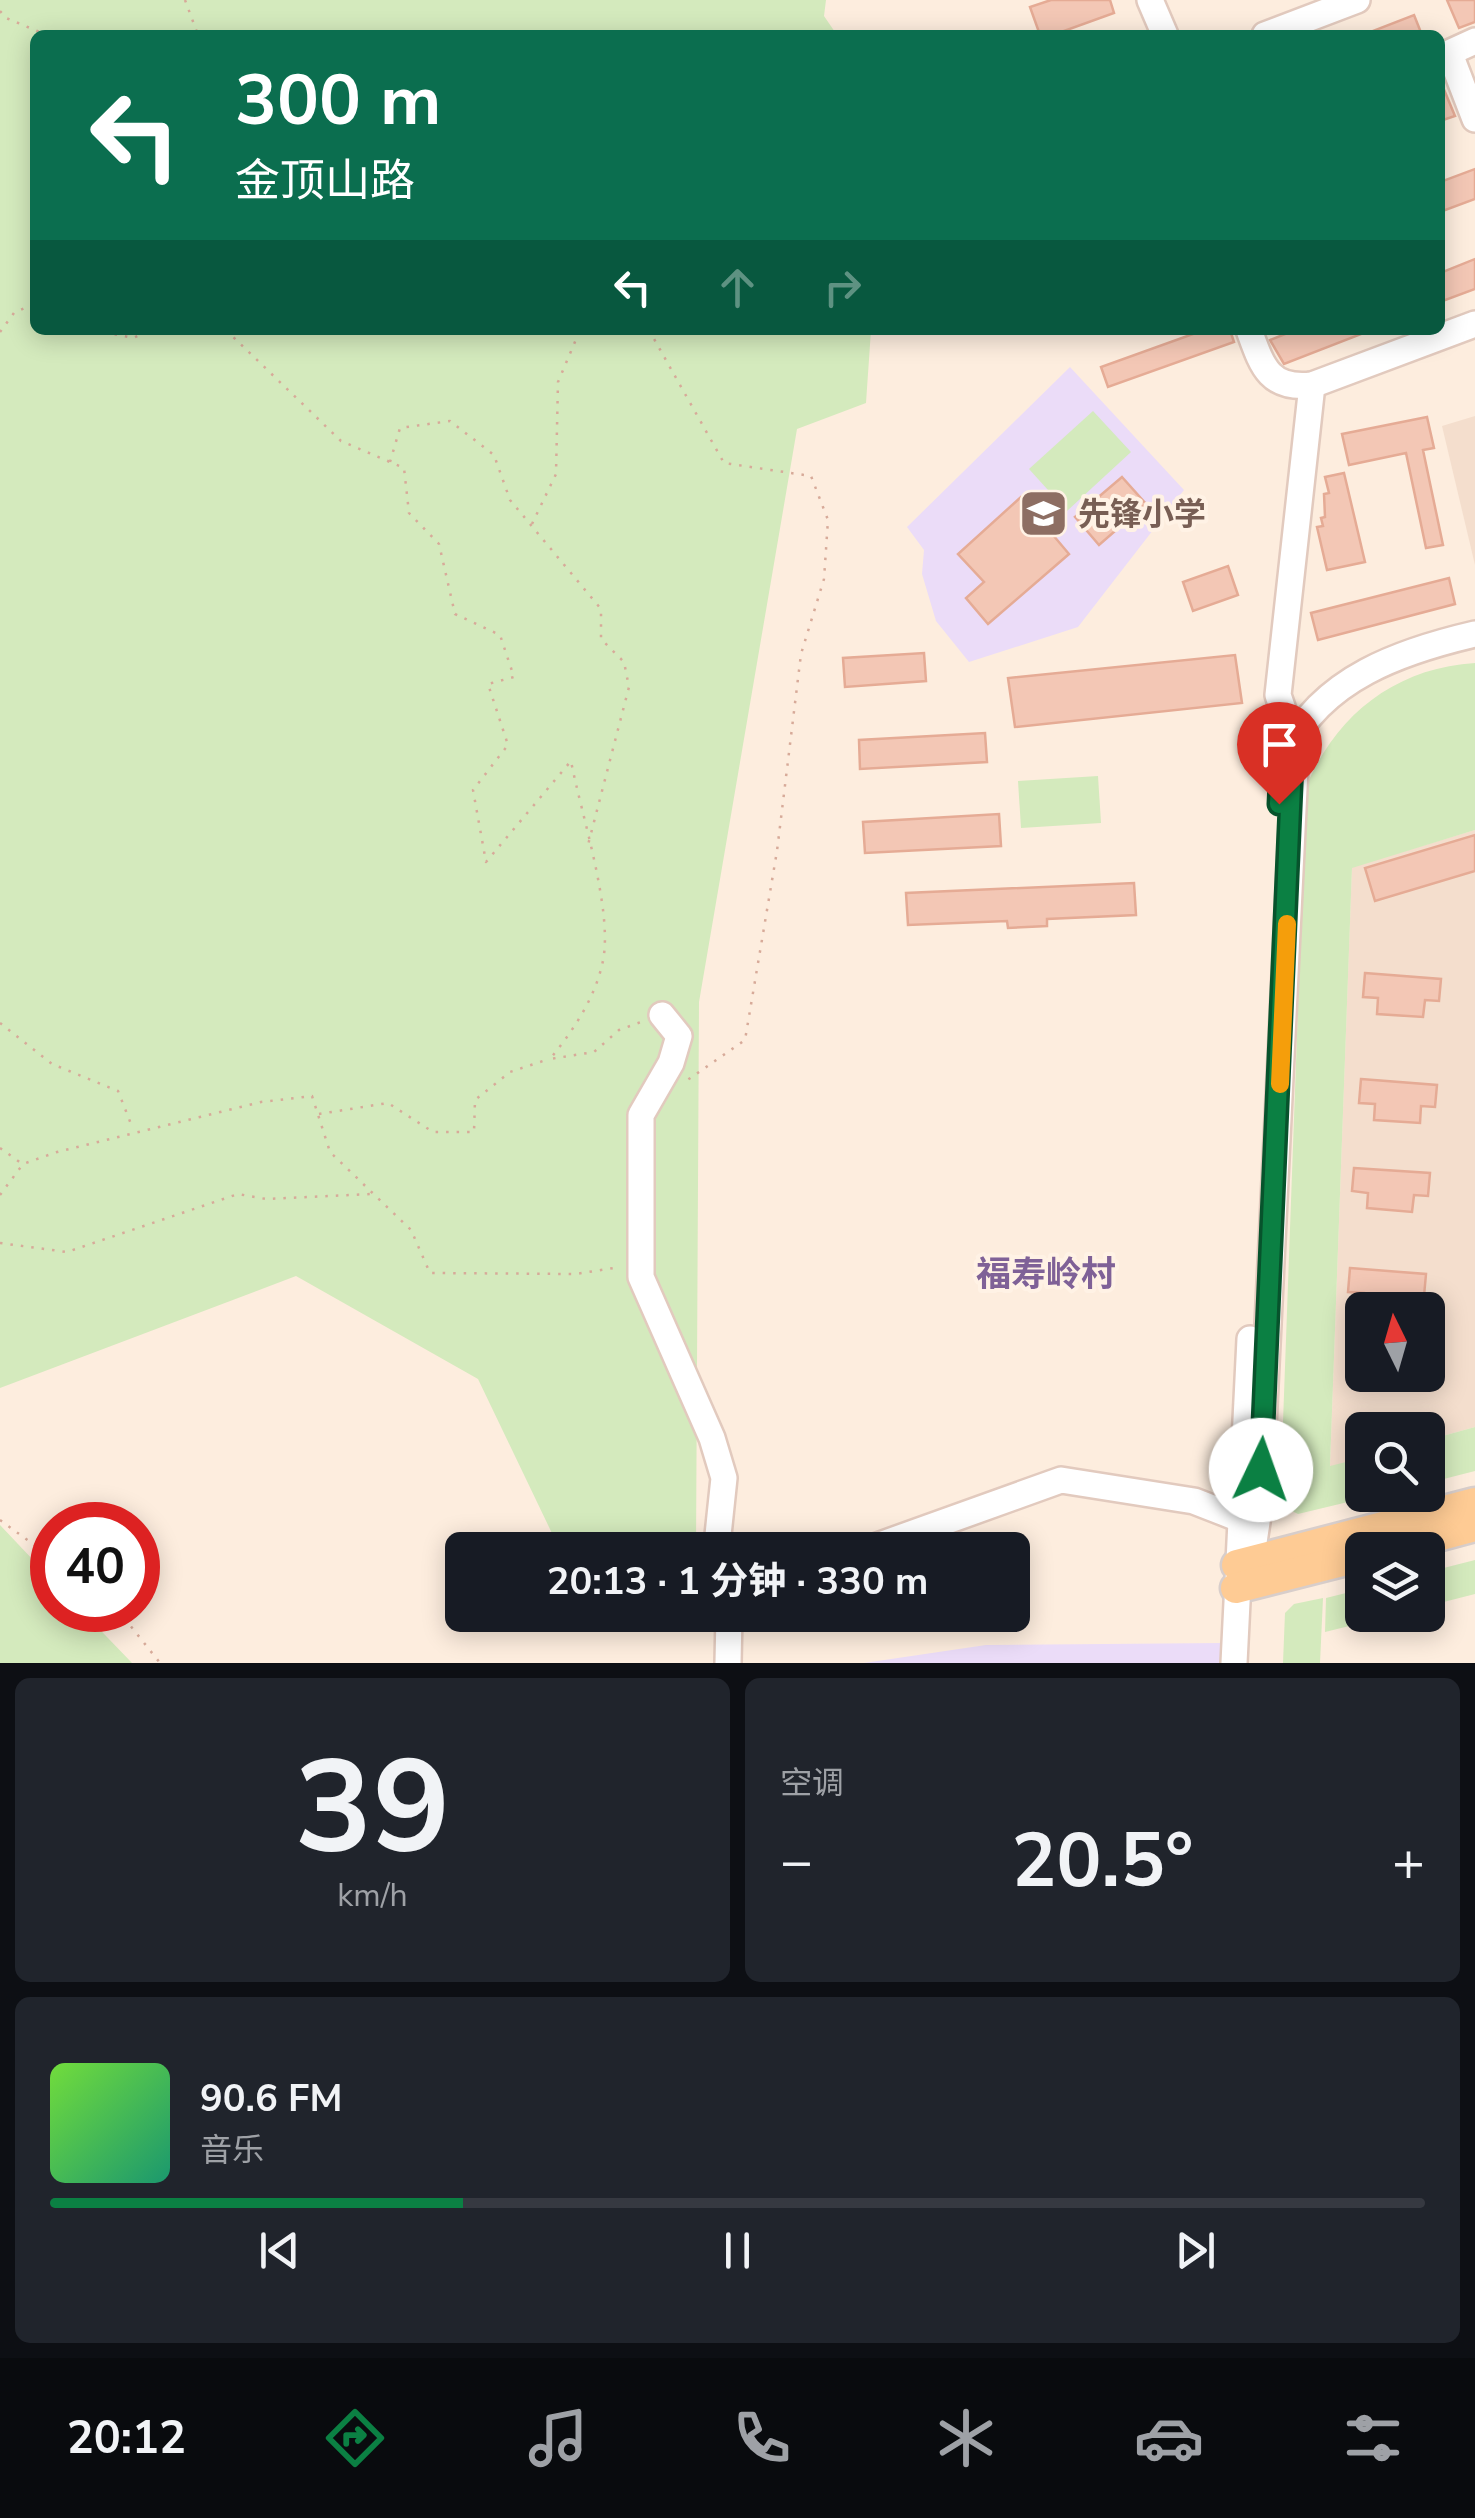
<!DOCTYPE html>
<html lang="zh">
<head>
<meta charset="utf-8">
<style>
  body { margin:0; font-family:"Nunito Sans","Noto Sans SC",sans-serif; background:#20242c; color:#f1f3f6; height:100vh; display:flex; flex-direction:column; font-size:38px; white-space:nowrap }
  * { box-sizing:border-box; margin:0 }
  p { font-size:32px; color:#9ea1a6 }
  .icon { flex:none; width:55px; height:55px; fill:none; stroke:currentColor; stroke-width:2; stroke-linecap:round; stroke-linejoin:round }
  .map { position:relative; height:1663px; overflow:hidden }
  .panel { display:flex; flex-direction:column; gap:15px; padding:15px; background:#0d0f14; flex:1 }
  .panel>* { flex:none }
  .guide { position:absolute; left:30px; top:30px; width:1415px; height:305px; border-radius:15px; box-shadow:0 5px 25px #0003; background:#0b6e4f; color:#fff; overflow:hidden }
  .needle { width:65px; rotate:355deg }
  .buttons { position:absolute; left:1345px; top:1292px; display:grid; gap:20px }
  .buttons a { display:grid; place-items:center; width:100px; height:100px; border-radius:15px; background:#171b24; box-shadow:0 5px 25px #0003; font-size:50px }
  .speed { position:absolute; left:30px; top:1502px; display:flex; gap:20px; font-size:50px; font-weight:700; text-align:center }
  .speed>* { display:grid; place-content:center; width:130px; height:130px; border-radius:50%; background:#171b24; box-shadow:0 5px 25px #0003; line-height:1 }
  .speed .limit { border:15px solid #d22; background:#fff; color:#111 }
  .pin { position:absolute; display:grid; place-items:center; width:85px; height:85px; color:#fff; margin:-102px -42px; border-radius:50% 50% 50% 0; rotate:-45deg; box-shadow:0 0 10px #0007 }
  .pin .icon { rotate:45deg }
  .me { position:absolute; width:110px; margin:-55px; rotate:3deg; stroke-linejoin:round; filter:drop-shadow(0 0 8px #0008) }
  .turn { display:flex; align-items:center; gap:35px; height:210px; padding:0 40px; font-size:45px }
  .turn .icon { width:130px; height:130px; stroke-width:2.5 }
  .turn b { display:block; font-size:70px; line-height:85px }
  .lanes { display:flex; align-items:center; height:95px; padding:0 40px; background:#0003; justify-content:center; gap:50px; direction:ltr }
  .lanes .off { opacity:.35 }
  .big { font-size:75px; font-weight:700; line-height:1.1 }
  .panel .card { flex:1; display:flex; flex-direction:column; justify-content:center; gap:15px; min-width:0; padding:0 35px; border-radius:15px; background:#20242c }
  .panel .dial { align-items:center; gap:0 }
  .dial b { font-size:130px; line-height:1 }
  .song { display:flex; align-items:center; gap:30px }
  .cover { width:120px; height:120px; border-radius:15px; background:linear-gradient(135deg,hsl(100 70% 55%),hsl(160 70% 35%)) }
  .played { height:10px; border-radius:5px; background:linear-gradient(90deg,#0b8043 30%,#363941 30%) }
  .keys { display:flex; justify-content:space-around; direction:ltr }
  .heat { display:flex; justify-content:space-between; align-items:center; font-size:55px; direction:ltr }
  .panel .tiles { flex:1; display:grid; gap:15px; grid-template-columns:1fr 1fr }
  .card:last-child { grid-column:span 2 }
  .trip { position:absolute; left:445px; top:1532px; width:585px; height:100px; border-radius:15px; background:#171b24; box-shadow:0 5px 25px #0003; font-weight:700; line-height:100px; text-align:center }
  .tabs { display:flex; height:160px; justify-content:space-around; align-items:center; background:#090b0e; color:#9ea1a6 }
  .tabs .icon { width:70px; height:70px }
  .tabs .on { color:#0b8043 }
  .tabs b { font-size:45px; color:#f1f3f6 }
  .map>svg:first-child { display:block }
</style>
</head>
<body>
<div class="map">
<svg width="1475" height="1663" viewBox="0 0 1475 1663">
  <rect width="100%" height="100%" fill="#fdedde"/>
  <g fill="#f4decd" fill-rule="evenodd">
    <path d="M1475 416V565L1442 426Z"/>
    <path d="M1475 830V1427L1428 1440V1430H1362V1458L1330 1467 1352 867ZM1362 1310H1428V1375H1362Z"/>
  </g>
  <g fill="#ebdcf8">
    <path d="M1070 367 1184 490 1078 627 969 662 936 621 922 574 924 550 907 527Z"/>
    <path d="M1223 1643V1663H864L986 1645Z"/>
  </g>
  <g fill="#d4eabd">
    <path d="M0 0H826L824 16 837 35H35V330H871L866 403 797 429 699 1002 696 1550H560L478 1379 296 1276 0 1388Z"/>
    <path d="M1093 411 1131 452 1067 511 1029 469Z"/>
    <path d="M1475 663V830L1352 868 1330 1466 1362 1458V1495H1377L1298 1514 1280 1505 1306 787C1336 715 1395 668 1475 663Z"/>
    <path d="M1098 776 1101 823 1021 828 1018 781Z"/>
    <path d="M1475 1427V1471L1428 1483V1440Z"/>
    <path d="M0 1525 52 1580V1610H81L132 1663H0Z"/>
    <path d="M1475 1560V1594L1428 1606V1572Z"/>
    <path d="M1362 1589V1615H1394L1325 1632 1326 1598Z"/>
    <path d="M1323 1598 1320 1663H1283L1285 1613 1294 1604Z"/>
  </g>
  <g fill="#f3c7b5" stroke="#e5ab95" stroke-width="2.5">
    <path d="M1051 0H1110L1114 13 1053 35H1040L1030 7Z"/>
    <path d="M1447 0H1475V22L1459 28Z"/>
    <path d="M1414 15 1422 35H1365V34Z"/>
    <path d="M1440 80 1455 116 1440 121Z"/>
    <path d="M1475 169V199L1440 212V182Z"/>
    <path d="M1475 259V289L1440 302V273Z"/>
    <path d="M1204 330H1230L1234 342 1108 387 1101 367Z"/>
    <path d="M1295 330H1369V331L1284 364 1270 340Z"/>
    <path d="M1427 417 1434 448 1423 450 1443 545 1426 548 1406 453 1349 465 1342 434Z"/>
    <path d="M1344 473 1365 562 1327 570 1317 527 1323 526 1321 518 1325 517 1324 494 1329 493 1325 477Z"/>
    <path d="M1122 477 1146 504 1099 545 1075 517Z"/>
    <path d="M1021 497 1069 554 988 624 966 598 984 582 958 554Z"/>
    <path d="M1228 566 1238 595 1193 611 1183 582Z"/>
    <path d="M1449 578 1455 604 1318 640 1311 613Z"/>
    <path d="M924 653 926 681 845 687 843 658Z"/>
    <path d="M1235 655 1242 703 1015 727 1008 678Z"/>
    <path d="M985 733 987 762 860 769 859 740Z"/>
    <path d="M999 814 1001 846 865 853 863 822Z"/>
    <path d="M1475 835V871L1375 901 1365 868Z"/>
    <path d="M1134 883 1136 915 1047 919V926L1008 928 1007 921 908 925 906 893Z"/>
    <path d="M1365 973 1441 979 1439 1001 1425 1000 1423 1017 1377 1014 1378 998 1363 997Z"/>
    <path d="M1361 1079 1437 1085 1435 1107 1421 1106 1420 1123 1374 1120 1375 1104 1359 1103Z"/>
    <path d="M1354 1168 1430 1173 1428 1196 1414 1195 1412 1212 1367 1208 1368 1193 1352 1191Z"/>
    <path d="M1350 1268 1426 1274 1424 1296 1410 1295 1409 1310 1363 1309 1364 1293 1348 1292Z"/>
  </g>
  <g fill="none" stroke-linecap="round" stroke-linejoin="round">
    <defs>
      <g id="minor">
        <path d="M1150 0 1165 35"/>
        <path d="M1265 35 1357 0"/>
        <path d="M1450 54 1475 119"/>
        <path d="M1440 57 1475 41"/>
        <path d="M1249 330C1262 366 1269 390 1312 385L1475 324"/>
        <path d="M1287 751C1322 678 1402 651 1475 634"/>
        <path d="M662 1015 679 1036 671 1063 641 1115V1277L712 1438 724 1478 718 1535 726 1550"/>
        <path d="M866 1550 1061 1480 1194 1501 1240 1519"/>
        <path d="M1242 1577 1251 1562 1259 1509 1295 768 1293 739 1278 695 1312 385"/>
        <path d="M728 1663 729 1615"/>
        <path d="M1234 1663 1250 1339"/>
      </g>
      <g id="major">
        <path d="M1385 1550 1475 1526"/>
        <path d="M1237 1565 1475 1503"/>
        <path d="M1236 1588 1362 1556"/>
      </g>
    </defs>
    <use href="#minor" stroke="#e2cabe" stroke-width="30"/>
    <use href="#major" stroke="#d8cecb" stroke-width="35"/>
    <g stroke="#d7aa99" stroke-width="2.5" stroke-dasharray="2.5 8" stroke-linecap="butt">
      <path d="M185 0 198 35"/>
      <path d="M0 11 6 18 47 35"/>
      <path d="M94 330 133 338 151 330"/>
      <path d="M226 330 341 441 404 468 409 513 439 544 455 614 500 635 514 677 488 684 508 745 473 790 486 862 571 761C581 814 615 916 602 965 594 1000 572 1032 550 1059L594 1052 619 1030 641 1022"/>
      <path d="M649 330 724 463 811 476 828 520 824 579 801 654 777 851 745 1040 686 1081"/>
      <path d="M0 332 14 313 35 303"/>
      <path d="M390 462 400 428 450 421 494 455 510 500 601 609V639L624 662 629 687 588 845"/>
      <path d="M532 524 556 474 558 382 580 330"/>
      <path d="M0 1023 52 1064 118 1091 133 1129"/>
      <path d="M319 1114 388 1103 433 1132H474L475 1100 510 1072 549 1059"/>
      <path d="M0 1148 21 1163"/>
      <path d="M0 1195 23 1164 57 1152 261 1102 312 1096 330 1152 411 1230 430 1273 576 1274 620 1267"/>
      <path d="M0 1243 67 1252 238 1194 266 1199 372 1194"/>
      <path d="M0 1520 52 1558"/>
      <path d="M118 1610 160 1663"/>
    </g>
    <use href="#minor" stroke="#fff" stroke-width="25"/>
    <use href="#major" stroke="#fecb94" stroke-width="30"/>
  </g>
  <g fill="none" stroke-linecap="round" stroke-linejoin="round">
    <defs>
      <path id="route" d="M1261 1470 1293 740 1281 764 1279 804"/>
    </defs>
    <use href="#route" stroke="#07532c" stroke-width="25"/>
    <use href="#route" stroke="#0b8043" stroke-width="18"/>
    <path stroke="#f59e0b" stroke-width="18" d="M1280 1084 1287 924"/>
  </g>
  <defs>
    <symbol id="school-square" viewBox="-11 -11 22 22"><rect x="-9" y="-9" width="18" height="18" rx="4" fill="#8d6e63" stroke="#fff2e5"/><path d="M0-5L7-2L0 1L-7-2ZM-4 1L0 2.5L4 1V4Q0 6-4 4Z" fill="#fff"/></symbol>
  </defs>
  <g fill-rule="evenodd">
    <use href="#school-square" x="1016" y="486" width="55" height="55"/>
  </g>
  <g text-anchor="middle" dominant-baseline="central" stroke-width="8" stroke-linejoin="round" paint-order="stroke">
    <g font-size="32" font-weight="bold" fill="#785e54" stroke="#fff2e5" text-anchor="start">
      <text x="1078" y="514">先锋小学</text>
    </g>
    <g font-size="35" font-weight="bold" fill="#7f6197" stroke="#fff2e5">
      <text x="1046" y="1274">福寿岭村</text>
    </g>
  </g>
</svg>
<div class="buttons">
<a><svg class="needle" viewBox="-14 -14 28 28"><path d="M0-13l5 13h-10z" fill="#e53935"/><path d="M0 13l5-13h-10z" fill="#9ea1a6"/></svg></a>
<a><svg class="icon" aria-label="search" viewBox="0 0 24 24"><circle cx="10" cy="10" r="6"/><path d="M15 15l6 6"/></svg></a>
<a><svg class="icon" aria-label="layers" viewBox="0 0 24 24"><path d="M12 4l9 5-9 5-9-5zM3 14l9 5 9-5"/></svg></a>
</div>
<div class="speed"><div class="limit">40</div></div>
<div class="pin" style="left:1279px;top:804px;background:#d93025"><svg class="icon" aria-label="arrive" viewBox="0 0 24 24"><path d="M6 21V4h12l-3 4 3 4H6"/></svg></div>
<svg class="me" style="left:1261px;top:1470px" viewBox="-20 -20 40 40"><circle r="19" fill="#fff"/><path d="M0-13L10 11 0 6-10 11z" fill="#0b8043"/></svg>
<div class="trip">20:13 · 1 分钟 · 330 m</div>
<div class="guide">
<div class="turn"><svg class="icon" aria-label="left" viewBox="0 0 24 24"><path d="M17 20v-9H6M10 6l-5 5 5 5"/></svg><div><b>300 m</b>金顶山路</div></div>
<div class="lanes"><svg class="icon" aria-label="left" viewBox="0 0 24 24"><path d="M17 20v-9H6M10 6l-5 5 5 5"/></svg><svg class="icon off" aria-label="ahead" viewBox="0 0 24 24"><path d="M12 20V5M6 11l6-6 6 6"/></svg><svg class="icon off" aria-label="right" viewBox="0 0 24 24"><path d="M7 20v-9h11M14 6l5 5-5 5"/></svg></div>
</div>
</div>
<section class="panel">
<div class="tiles">
<div class="card dial"><b>39</b><p>km/h</p></div>
<div class="card"><p>空调</p>
<div class="heat"><a>−</a><b class="big">20.5°</b><a>+</a></div>
</div>
<div class="card">
<div class="song"><i class="cover"></i><div><b>90.6 FM</b><p>音乐</p></div></div>
<div class="played"></div>
<div class="keys"><svg class="icon" aria-label="previous" viewBox="0 0 24 24"><path d="M18 5L8 12l10 7zM5 5v14"/></svg><svg class="icon" aria-label="pause" viewBox="0 0 24 24"><path d="M8 5v14M16 5v14"/></svg><svg class="icon" aria-label="next" viewBox="0 0 24 24"><path d="M6 5l10 7-10 7zM19 5v14"/></svg></div>
</div>
</div>
</section>
<nav class="tabs">
<b>20:12</b>
<svg class="icon on" aria-label="directions" viewBox="0 0 24 24"><path d="M12 3l9 9-9 9-9-9zM9 14v-3h6M13 9l2 2-2 2"/></svg>
<svg class="icon" aria-label="music" viewBox="0 0 24 24"><path d="M9 18V5l10-2v13"/><circle cx="6" cy="18" r="3"/><circle cx="16" cy="16" r="3"/></svg>
<svg class="icon" aria-label="phone" viewBox="0 0 24 24"><path d="M5 4h4l2 5-3 2q2 4 5 5l2-3 5 2v4C11 20 4 13 5 4z"/></svg>
<svg class="icon" aria-label="climate" viewBox="0 0 24 24"><path d="M12 3v18M4 7l16 10M4 17L20 7"/></svg>
<svg class="icon" aria-label="car" viewBox="0 0 24 24"><path d="M5 17H2v-5l4-1 3-4h7l3 4 3 1v5h-3M9 17h6M6 11h13"/><circle cx="7" cy="17" r="2"/><circle cx="17" cy="17" r="2"/></svg>
<svg class="icon" aria-label="filters" viewBox="0 0 24 24"><path d="M4 7h16M4 17h16"/><circle cx="9" cy="7" r="2"/><circle cx="15" cy="17" r="2"/></svg>
</nav>
</body>
</html>
